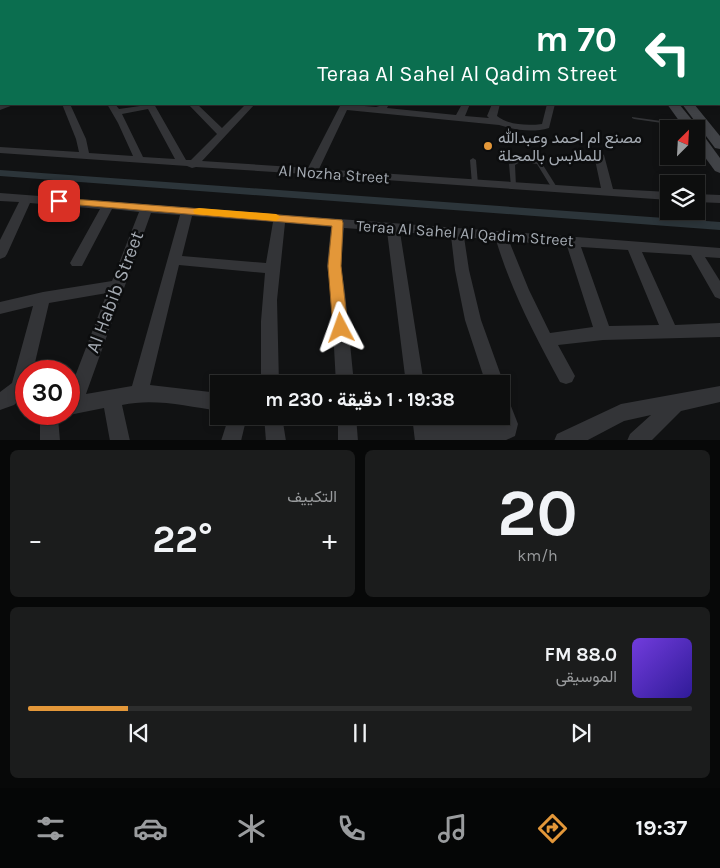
<!DOCTYPE html>
<html lang="ar">
<head>
<meta charset="utf-8">
<style>
  body { margin:0; font-family:Karla,Vazirmatn,sans-serif; background:#1b1c1c; color:#f1f3f6; direction:rtl; height:100vh; display:flex; flex-direction:column; font-size:19px; white-space:nowrap }
  * { box-sizing:border-box; margin:0 }
  p { font-size:16px; color:#9a9c9e }
  .icon { flex:none; width:28px; height:28px; fill:none; stroke:currentColor; stroke-width:2; stroke-linecap:round; stroke-linejoin:round }
  .map { position:relative; height:440px; overflow:hidden; direction:ltr }
  .panel { display:flex; flex-direction:column; gap:10px; padding:10px; background:#070808; flex:1 }
  .panel>* { flex:none }
  .guide { position:absolute; left:0px; top:0px; width:720px; height:105px; box-shadow:0 2px 8px #0003,0 0 0 1px #2d2e2e; direction:rtl; background:#0b6e4f; color:#fff; overflow:hidden }
  .needle { width:32px; rotate:24deg }
  .controls { position:absolute; left:660px; top:120px; display:grid; gap:10px }
  .controls a { display:grid; place-items:center; width:45px; height:45px; border-radius:0px; background:#0d0e0e; box-shadow:0 2px 8px #0003,0 0 0 1px #2d2e2e; font-size:25px }
  .speed { position:absolute; left:15px; top:360px; display:flex; gap:10px; font-size:25px; font-weight:700; text-align:center }
  .speed>* { display:grid; place-content:center; width:65px; height:65px; border-radius:50%; background:#0d0e0e; box-shadow:0 2px 8px #0003,0 0 0 1px #2d2e2e; line-height:1 }
  .speed .limit { border:8px solid #d22; background:#fff; color:#111 }
  .pin { position:absolute; display:grid; place-items:center; width:42px; height:42px; color:#fff; margin:-21px; border-radius:10px; box-shadow:0 2px 8px #0006 }
  .me { position:absolute; width:55px; margin:-28px; rotate:356deg; stroke-linejoin:round; filter:drop-shadow(0 0 4px #0008) }
  .turn { display:flex; align-items:center; gap:18px; height:105px; padding:0 20px; font-size:22px }
  .turn .icon { width:65px; height:65px; stroke-width:2.5 }
  .turn b { display:block; font-size:35px; line-height:42px }
  .big { font-size:38px; font-weight:700; line-height:1.1 }
  .panel .card { flex:1; display:flex; flex-direction:column; justify-content:center; gap:8px; min-width:0; padding:0 18px; border-radius:8px; background:#1b1c1c }
  .panel .dial { align-items:center; gap:0 }
  .dial b { font-size:65px; line-height:1 }
  .song { display:flex; align-items:center; gap:15px }
  .cover { width:60px; height:60px; border-radius:8px; background:linear-gradient(135deg,hsl(260 70% 55%),hsl(250 70% 35%)) }
  .played { height:5px; border-radius:2px; background:linear-gradient(90deg,#e39739 15%,#2d2e2e 15%) }
  .keys { display:flex; justify-content:space-around; direction:ltr }
  .heat { display:flex; justify-content:space-between; align-items:center; font-size:28px; direction:ltr }
  .panel .tiles { flex:1; display:grid; gap:10px; grid-template-columns:1fr 1fr }
  .card:last-child { grid-column:span 2 }
  .trip { position:absolute; left:210px; top:375px; width:300px; height:50px; border-radius:0px; background:#0d0e0e; box-shadow:0 2px 8px #0003,0 0 0 1px #2d2e2e; font-weight:700; line-height:50px; text-align:center; direction:rtl }
  .tab-bar { display:flex; height:80px; justify-content:space-around; align-items:center; background:#050606; color:#9a9c9e }
  .tab-bar .icon { width:35px; height:35px }
  .tab-bar .on { color:#e39739 }
  .tab-bar b { font-size:22px; color:#f1f3f6 }
  .map>svg:first-child { display:block }
</style>
</head>
<body>
<div class="map">
<svg width="720" height="441" viewBox="0 0 720 441">
  <rect width="100%" height="100%" fill="#111213"/>
  <g fill="none" stroke-linecap="round" stroke-linejoin="round">
    <path stroke="#2c353a" stroke-width="2" d="M133 1 139 0"/>
    <path fill="#2c353a" fill-rule="evenodd" d="M0 170 720 222V230L0 176Z"/>
    <g fill="#333437" fill-rule="evenodd">
      <path d="M632 117 690 125 692 126 690 127 634 119 632 118Z"/>
      <path d="M473 158 476 160 478 184 475 186 472 184 470 160Z"/>
      <path d="M519 158 541 162 558 189 557 190H553L537 164 520 162 515 165 516 186 515 187H511L509 164Z"/>
      <path d="M679 175 682 177 685 184H679L676 177Z"/>
    </g>
    <g fill="#333437" fill-rule="evenodd">
      <path d="M530 0H550L551 1H531Z"/>
      <path d="M627 0H639L640 1H628Z"/>
      <rect x="719" y="7" width="1" height="4"/>
      <rect x="719" y="86" width="1" height="5"/>
      <path d="M0 104H16L0 110Z"/>
      <path d="M62 104H70L86 139 89 153 133 156 118 123 107 104H115L119 109 154 104 186 160H191L217 134 188 104H197L222 128 246 104H255L202 161 308 168 341 104 376 107 386 104 388 106 387 108 456 115 462 104H470L465 116 489 118 487 116 492 104H500L497 116C508 125 527 126 542 124L547 104H555L549 128C532 133 515 130 499 125L347 110 319 169 601 188 594 155 599 152 604 155 613 189 669 192V200L315 175 311 176 306 174 196 167 192 168 187 166 0 153V147L79 152 76 139ZM148 109 175 159 143 157 122 114Z"/>
      <path d="M0 193 720 248V258L705 257 720 281V299L715 297 691 255 642 252 675 325 720 323V337L603 340 558 345 575 376 572 382 566 384 560 382C535 336 511 290 496 240L464 237 469 270 481 320 504 384 501 390V384H486L465 320 455 270 451 236 400 232 424 384H406L387 231 344 228 341 266 345 292 354 384H336L331 292 327 266 331 227 285 223 277 300 279 384H261V321L265 273 179 265 150 385 219 393V411C186 406 154 398 122 405L130 441H110L104 408 69 415 67 414H69V392L107 293 49 303 33 371H26V394L14 405 0 410V392L12 383 33 306 0 314V302L43 292 112 281 139 212 112 209 82 266H72L70 263 100 209 30 203 7 254 5 257 0 259V240L19 202 0 201ZM151 213 180 215 132 386 86 394ZM192 216 273 222 266 263 182 256ZM509 241 567 246 593 327 550 333 529 290ZM581 247 628 250 659 325 609 326Z"/>
      <path d="M696 194 720 195V203L696 202Z"/>
      <path d="M720 386V402L681 411 651 441H627L630 434 651 415 624 421 586 441H554L557 434 621 404Z"/>
      <path d="M501 394 507 396 518 424 515 436 504 441H415L412 416H430L432 426 499 422 497 416H501Z"/>
      <path d="M40 414H59L58 418 60 441H40Z"/>
      <path d="M229 416H247L241 441H221Z"/>
      <path d="M264 416H282L286 441H266Z"/>
      <path d="M338 416H356L358 441H338Z"/>
    </g>
    <g fill="#414347" fill-rule="evenodd">
      <rect x="719" y="57" width="1" height="6"/>
      <path d="M667 104H679L698 127 696 129H685Z"/>
      <path d="M682 104H694L720 136V149L715 148Z"/>
      <path d="M696 131 701 132 720 158V173L715 171 696 145Z"/>
    </g>
    <g fill="#5f6368" fill-rule="evenodd">
      <path d="M228 0H247L248 1H229Z"/>
      <rect x="719" y="64" width="1" height="8"/>
    </g>
  </g>
  <path fill="#e39739" stroke="#946225" d="M59 198 342 220 343 223 341 266 348 328 346 333 341 334 336 333 333 328 328 266 332 226 55 203 53 201Z"/>
  <path fill="#f59e0b" d="M199 208 276 214 281 217 276 221 195 214 193 211 195 209Z"/>
  <circle fill="#e39739" stroke="#0c0d0e" stroke-width="2" cx="488" cy="146" r="5"/>
  <g text-anchor="middle" dominant-baseline="central" stroke-width="5" stroke-linejoin="round" paint-order="stroke">
    <g font-size="16" fill="#a4aab2" stroke="#0c0d0e" text-anchor="start">
      <text x="498" y="137">مصنع ام احمد وعبدالله<tspan x="498" dy="18">للملابس بالمحلة</tspan></text>
    </g>
    <g font-size="16" fill="#a4aab2" stroke="#0c0d0e">
      <text transform="translate(334 174) rotate(4)">Al Nozha Street</text>
      <text transform="translate(465 233) rotate(4)">Teraa Al Sahel Al Qadim Street</text>
    </g>
    <g font-size="19" fill="#a4aab2" stroke="#0c0d0e">
      <text transform="translate(115 292) rotate(-69)">Al Habib Street</text>
    </g>
  </g>
</svg>
<div class="controls">
<a><svg class="needle" viewBox="-14 -14 28 28"><path d="M0-13l5 13h-10z" fill="#e53935"/><path d="M0 13l5-13h-10z" fill="#9a9c9e"/></svg></a>
<a><svg class="icon" aria-label="layers" viewBox="0 0 24 24"><path d="M12 4l9 5-9 5-9-5zM3 14l9 5 9-5"/></svg></a>
</div>
<div class="speed"><div class="limit">30</div></div>
<div class="pin" style="left:59px;top:201px;background:#d93025"><svg class="icon" aria-label="arrive" viewBox="0 0 24 24"><path d="M6 21V4h12l-3 4 3 4H6"/></svg></div>
<svg class="me" style="left:341px;top:328px" viewBox="-20 -20 40 40"><path d="M0-17L14 15 0 8-14 15z" fill="#e39739" stroke="#fff" stroke-width="4"/></svg>
<div class="trip">19:38 · 1 دقيقة · 230 m</div>
<div class="guide">
<div class="turn"><svg class="icon" aria-label="left" viewBox="0 0 24 24"><path d="M17 20v-9H6M10 6l-5 5 5 5"/></svg><div><b>70 m</b>Teraa Al Sahel Al Qadim Street</div></div>
</div>
</div>
<section class="panel">
<div class="tiles">
<div class="card dial"><b>20</b><p>km/h</p></div>
<div class="card"><p>التكييف</p>
<div class="heat"><a>−</a><b class="big">22°</b><a>+</a></div>
</div>
<div class="card">
<div class="song"><i class="cover"></i><div><b>88.0 FM</b><p>الموسيقى</p></div></div>
<div class="played"></div>
<div class="keys"><svg class="icon" aria-label="previous" viewBox="0 0 24 24"><path d="M18 5L8 12l10 7zM5 5v14"/></svg><svg class="icon" aria-label="pause" viewBox="0 0 24 24"><path d="M8 5v14M16 5v14"/></svg><svg class="icon" aria-label="next" viewBox="0 0 24 24"><path d="M6 5l10 7-10 7zM19 5v14"/></svg></div>
</div>
</div>
</section>
<nav class="tab-bar">
<b>19:37</b>
<svg class="icon on" aria-label="directions" viewBox="0 0 24 24"><path d="M12 3l9 9-9 9-9-9zM9 14v-3h6M13 9l2 2-2 2"/></svg>
<svg class="icon" aria-label="music" viewBox="0 0 24 24"><path d="M9 18V5l10-2v13"/><circle cx="6" cy="18" r="3"/><circle cx="16" cy="16" r="3"/></svg>
<svg class="icon" aria-label="phone" viewBox="0 0 24 24"><path d="M5 4h4l2 5-3 2q2 4 5 5l2-3 5 2v4C11 20 4 13 5 4z"/></svg>
<svg class="icon" aria-label="climate" viewBox="0 0 24 24"><path d="M12 3v18M4 7l16 10M4 17L20 7"/></svg>
<svg class="icon" aria-label="car" viewBox="0 0 24 24"><path d="M5 17H2v-5l4-1 3-4h7l3 4 3 1v5h-3M9 17h6M6 11h13"/><circle cx="7" cy="17" r="2"/><circle cx="17" cy="17" r="2"/></svg>
<svg class="icon" aria-label="filters" viewBox="0 0 24 24"><path d="M4 7h16M4 17h16"/><circle cx="9" cy="7" r="2"/><circle cx="15" cy="17" r="2"/></svg>
</nav>
</body>
</html>
